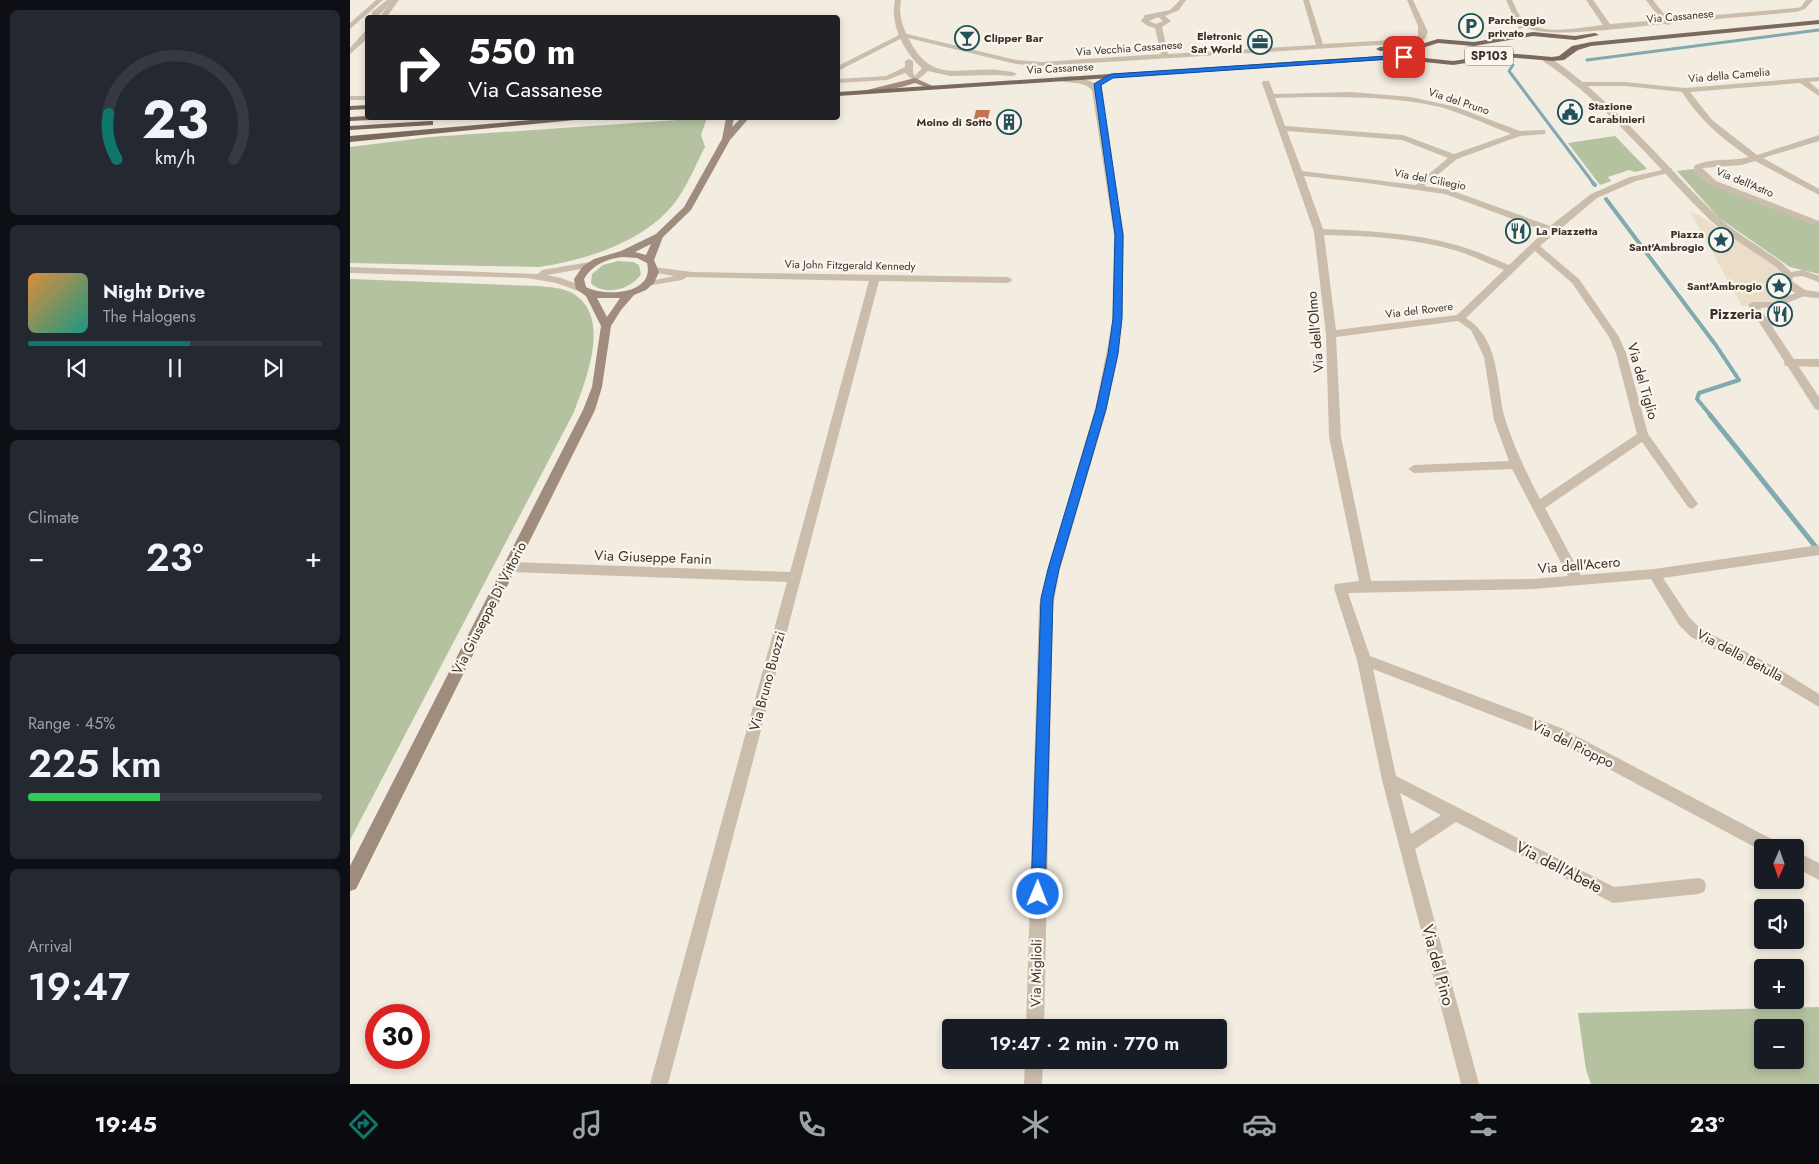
<!DOCTYPE html>
<html lang="en">
<head>
<meta charset="utf-8">
<style>
  body { margin:0; font-family:Jost,sans-serif; background:#242831; color:#f1f3f6; height:100vh; display:flex; flex-direction:column; font-size:19px; white-space:nowrap }
  * { box-sizing:border-box; margin:0 }
  p { font-size:16px; color:#9ea1a6 }
  .icon { flex:none; width:28px; height:28px; fill:none; stroke:currentColor; stroke-width:2; stroke-linecap:round; stroke-linejoin:round }
  .map { position:relative; flex:1; overflow:hidden }
  .sheet { display:flex; flex-direction:column; gap:10px; padding:10px; background:#0d0f14; width:350px }
  .sheet>* { flex:none }
  .hud { position:absolute; left:15px; top:15px; width:475px; height:105px; border-radius:5px; box-shadow:0 2px 8px #0003; background:#202124; color:#fff; overflow:hidden }
  .needle { width:32px; rotate:182deg }
  .buttons { position:absolute; left:1404px; top:839px; display:grid; gap:10px }
  .buttons a { display:grid; place-items:center; width:50px; height:50px; border-radius:5px; background:#171b24; box-shadow:0 2px 8px #0003; font-size:25px }
  .speed { position:absolute; left:15px; top:1004px; display:flex; gap:10px; font-size:25px; font-weight:700; text-align:center }
  .speed>* { display:grid; place-content:center; width:65px; height:65px; border-radius:50%; background:#171b24; box-shadow:0 2px 8px #0003; line-height:1 }
  .speed .limit { border:8px solid #d22; background:#fff; color:#111 }
  .pin { position:absolute; display:grid; place-items:center; width:42px; height:42px; color:#fff; margin:-21px; border-radius:10px; box-shadow:0 2px 8px #0006 }
  .me { position:absolute; width:55px; margin:-28px; rotate:1deg; stroke-linejoin:round; filter:drop-shadow(0 0 4px #0008) }
  .turn { display:flex; align-items:center; gap:18px; height:105px; padding:0 20px; font-size:22px }
  .turn .icon { width:65px; height:65px; stroke-width:2.5 }
  .turn b { display:block; font-size:35px; line-height:42px }
  .big { font-size:38px; font-weight:600; line-height:1.1 }
  .sheet .tile { flex:1; display:flex; flex-direction:column; justify-content:center; gap:8px; min-width:0; padding:0 18px; border-radius:8px; background:#242831 }
  .sheet .dial { align-items:center; gap:0 }
  .dial svg { height:130px; overflow:visible; fill:none; stroke:#363941; stroke-width:7; stroke-linecap:round; text-anchor:middle }
  .dial text { fill:#f1f3f6; stroke:none }
  .song { display:flex; align-items:center; gap:15px }
  .cover { width:60px; height:60px; border-radius:8px; background:linear-gradient(135deg,hsl(30 70% 55%),hsl(170 70% 35%)) }
  .played { height:5px; border-radius:2px; background:linear-gradient(90deg,#0f766e 55%,#363941 55%) }
  .keys { display:flex; justify-content:space-around; direction:ltr }
  .heat { display:flex; justify-content:space-between; align-items:center; font-size:28px; direction:ltr }
  .charge { height:8px; border-radius:4px; background:linear-gradient(90deg,#34c759 45%,#363941 0) }
  .trip { position:absolute; left:592px; top:1019px; width:285px; height:50px; border-radius:5px; background:#171b24; box-shadow:0 2px 8px #0003; font-weight:600; line-height:50px; text-align:center }
  .tab-bar { display:flex; height:80px; justify-content:space-around; align-items:center; background:#090b0e; color:#9ea1a6 }
  .tab-bar .icon { width:35px; height:35px }
  .tab-bar .on { color:#0f766e }
  .tab-bar b { font-size:22px; color:#f1f3f6 }
  main { display:flex; flex:1; min-height:0 }
  .map>svg:first-child { display:block }
</style>
</head>
<body>
<main>
<section class="sheet">
<div class="tile dial"><svg viewBox="0 0 100 80">
<path d="M14 69A42 42 0 1 1 86 69"/>
<path d="M14 69A42 42 0 0 1 9 41" stroke="#0f766e"/>
<text x="50" y="56" font-size="32" font-weight="700">23</text>
<text x="50" y="72" font-size="11">km/h</text>
</svg></div>
<div class="tile">
<div class="song"><i class="cover"></i><div><b>Night Drive</b><p>The Halogens</p></div></div>
<div class="played"></div>
<div class="keys"><svg class="icon" aria-label="previous" viewBox="0 0 24 24"><path d="M18 5L8 12l10 7zM5 5v14"/></svg><svg class="icon" aria-label="pause" viewBox="0 0 24 24"><path d="M8 5v14M16 5v14"/></svg><svg class="icon" aria-label="next" viewBox="0 0 24 24"><path d="M6 5l10 7-10 7zM19 5v14"/></svg></div>
</div>
<div class="tile"><p>Climate</p>
<div class="heat"><a>−</a><b class="big">23°</b><a>+</a></div>
</div>
<div class="tile"><p>Range · 45%</p><b class="big">225 km</b><div class="charge"></div></div>
<div class="tile"><p>Arrival</p><b class="big">19:47</b></div>
</section>
<div class="map">
<svg width="1469" height="1084" viewBox="0 0 1469 1084">
  <rect width="100%" height="100%" fill="#f3ece1"/>
  <g fill="#b4c2a0" fill-rule="evenodd">
    <path d="M357 118 351 135 355 147C345 166 336 189 323 205 291 243 236 260 189 267L0 263V147L80 137Z"/>
    <path d="M1265 136 1297 169 1285 172 1279 170 1258 177 1261 181 1250 185 1218 143Z"/>
    <path d="M1343 169 1356 181 1469 226V274L1440 267 1369 218 1327 171Z"/>
    <path d="M268 261 283 262 289 265 291 274C282 289 254 297 241 283L242 274 253 265Z"/>
    <path d="M0 279 188 286C196 287 206 287 215 290 265 308 237 377 224 412L0 840Z"/>
    <path d="M1469 1007V1084H1241L1236 1070 1228 1013ZM1412 1028H1445V1060H1412Z"/>
  </g>
  <path fill="#eadec8" d="M1340 212 1349 215 1425 265 1435 273 1434 281 1441 291 1438 295 1417 303 1392 306Z"/>
  <g fill="none" stroke-linecap="round" stroke-linejoin="round">
    <g stroke="#80aab0" stroke-width="3">
      <path d="M1237 60 1469 30"/>
      <path d="M1163 65 1159 71 1244 184"/>
    </g>
    <g stroke="#80aab0" stroke-width="4">
      <path d="M1243 183 1245 185"/>
      <path d="M1256 199 1365 344 1389 380 1349 393 1347 399 1361 416"/>
    </g>
    <path stroke="#80aab0" stroke-width="5" d="M1360 415 1469 551"/>
  </g>
  <g fill="#c3734e">
    <path d="M626 110H640L636 127 622 126Z"/>
    <path d="M650 116H668L666 129H647Z"/>
  </g>
  <g fill="none" stroke-linecap="round" stroke-linejoin="round">
    <path fill="#cbbdac" fill-rule="evenodd" d="M1439 359H1469V367L1435 366 1434 363 1435 360Z"/>
    <g fill="#cbbdac" fill-rule="evenodd">
      <path d="M42 0H49L36 18H29Z"/>
      <path d="M830 0H836L829 10 815 16 821 21 812 27 818 54 966 45 953 0H959L973 44 1060 39 1068 36V26L1057 0H1063L1078 32 1075 39 1061 43 692 66 666 64 554 37 488 71V66L553 33 666 60 692 62 811 54 805 28 798 26 791 21 795 15 820 10ZM808 17 813 21 806 24 799 21Z"/>
      <path d="M1156 0H1162C1165 5 1167 13 1171 17 1190 38 1229 27 1253 25L1236 0H1243L1260 24 1311 20 1296 0H1303L1318 19 1446 8 1451 7 1456 0H1463L1455 9 1446 12 1322 23 1318 25 1315 24C1288 26 1194 40 1176 27L1169 29Z"/>
      <path d="M15 31H18V38L0 54V48Z"/>
      <path d="M758 74 765 76 752 84 750 90 774 235 772 325 757 409 710 569 703 606 694 1028H676L689 606 698 569 745 409 762 325 764 235 742 90C732 79 718 86 708 79 717 73 735 78 744 83Z"/>
      <path d="M1469 77V81L1459 82 1469 90V96L1450 83 1340 92 1362 120 1407 155 1469 135V141L1413 158 1469 189V195L1405 161 1392 165 1352 168 1366 181 1469 221V227L1360 185 1344 170V166C1360 157 1382 162 1399 157 1372 139 1349 119 1332 92L1275 86H1231L1227 84 1231 82H1275L1335 88Z"/>
      <path d="M913 81H919L924 94 1001 92 1061 97 1106 107 1170 131 1195 130V134L1170 136 1107 159 1074 186 1100 190 1200 226 1241 194 1280 177 1322 168V172L1286 181 1247 198 1190 246 1229 279 1269 337 1276 353 1298 434 1348 504 1342 509 1338 507 1292 442 1195 508 1231 575 1304 569 1469 545V555L1313 578 1339 617 1351 629 1429 669 1469 694V707L1419 677 1341 637 1329 625 1301 579 1183 589 998 593 1020 656 1211 728 1429 843 1431 848H1412V851L1201 738 1023 669 1046 776 1264 887 1348 878 1354 880 1356 886 1354 892 1348 894 1263 903 1106 822 1065 849 1129 1084H1111L1032 780 1007 660 984 588 985 584 1009 581 979 437 976 334 964 232 912 83ZM960 97C1004 97 1047 97 1090 107 1114 114 1138 125 1161 134L1104 154 1053 135 935 126 925 98ZM937 131 1052 140 1098 158 1066 185 952 171ZM954 176 1017 183 1095 194 1195 231 1159 265C1145 259 1131 253 1116 248 1070 233 1021 231 973 229ZM974 235C1019 236 1064 238 1107 251 1123 256 1139 264 1154 270L1107 315 986 330ZM1185 251 1222 283 1259 337 1266 353 1287 434 1190 499C1177 474 1165 449 1156 422 1145 386 1152 341 1116 318ZM1108 321 1121 330 1134 357 1144 420 1159 461 1064 465 1058 469 1064 473 1162 469 1218 576 1183 579 1021 581 991 437 986 337ZM1050 793 1091 815 1061 834Z"/>
      <rect x="0" y="96" width="18" height="4"/>
      <path d="M240 262 245 265 243 267 197 275 211 278 235 287 236 289 231 292 206 283 177 278 0 273V267L188 274 192 270Z"/>
      <path d="M304 267 342 272 658 277 663 280 658 283 529 281 318 1084H300L437 582 161 572 156 571 155 567 156 563 161 562 440 572 519 281 337 277 332 280 291 287V283L324 276 301 272 299 270Z"/>
      <path d="M1453 290 1458 293 1457 295 1427 307 1410 308 1469 397V410L1465 409 1398 305 1403 302H1422Z"/>
      <path d="M1445 851 1469 863V880L1445 867Z"/>
      <path d="M675 1060H693L692 1084H674Z"/>
    </g>
    <g fill="#cbbdac" fill-rule="evenodd">
      <path d="M26 0H33L0 29V23Z"/>
      <path d="M37 0H44L28 16H22V12Z"/>
      <path d="M545 0H551C548 14 553 29 560 41 582 84 610 67 648 70 655 71 662 71 667 74L663 76 646 75 600 76 578 71 565 82 555 73 537 80 488 83V79L536 76 555 67V61L559 59 563 61V73L565 76 572 68C555 54 539 23 545 0Z"/>
      <path d="M1193 57H1199C1262 99 1308 158 1362 211 1380 230 1411 247 1432 263L1441 272 1453 270 1469 276V282L1452 276 1443 277 1442 281 1455 290 1469 292V298C1454 298 1441 294 1432 281L1434 275 1426 267C1404 251 1373 234 1355 215 1302 162 1256 103 1193 61Z"/>
    </g>
    <g fill="#9f8c7d" fill-rule="evenodd">
      <path d="M565 78 585 87 581 89 565 83 552 87 513 94 509 92Z"/>
      <path d="M376 118H384L382 127 391 118H399L380 140 341 210 313 237 304 260 309 272 304 283 296 290 284 295 271 310 261 326 252 387 245 410 6 889 0 891V866L233 410 242 387 251 326 236 296 226 289 224 279 233 266 244 259 271 251 306 234 334 207 372 139ZM301 244 296 255 285 252ZM272 257 287 258 297 263C305 295 255 297 236 287L234 279C242 265 256 259 272 257ZM247 298H270L257 317Z"/>
    </g>
    <g fill="#7b695c" fill-rule="evenodd">
      <path d="M1469 20V24L1241 46 1228 50 1214 60 1202 61 1155 57 1103 65 1046 59 488 96V92L1046 55 1103 61 1155 53 1202 57 1209 56 1222 46 1241 42Z"/>
      <path d="M1183 32 1225 36 1245 33 1249 35 1225 40 1183 36 1124 46 1088 43 1069 49 1030 51 1026 49 1030 47 1068 45 1088 39 1124 42Z"/>
      <path d="M18 105V109L0 110V106Z"/>
      <path d="M18 116V118H25L21 120 0 121V117Z"/>
      <path d="M204 118H229L225 120 0 142V136Z"/>
      <path d="M80 121H83V125L0 130V126Z"/>
    </g>
  </g>
  <path fill="#1a73e8" stroke="#114b97" d="M1054 55 1056 58 763 78 751 85 773 235 772 318 768 354 756 409 709 569 703 598 695 894 693 899 688 901 683 899 681 894 691 598 698 569 746 409 758 354 763 318 765 235 744 84 761 74Z"/>
  <defs>
    <symbol id="parking-ring" viewBox="-11 -11 22 22"><circle r="9.5" fill="#faf5ed" stroke="#21525b" stroke-width="1.5"/><path d="M-3.5-5.5H1a3.5 3.5 0 0 1 0 7H-1V5.5H-3.5ZM-1-3.4V-.6H.8a1.4 1.4 0 0 0 0-2.8Z" fill="#21525b"/></symbol>
    <symbol id="bar-ring" viewBox="-11 -11 22 22"><circle r="9.5" fill="#faf5ed" stroke="#21525b" stroke-width="1.5"/><path d="M-6-5H6L.8 .8V4.5H3.5V6h-7V4.5H-.8V.8Z" fill="#21525b"/></symbol>
    <symbol id="office-ring" viewBox="-11 -11 22 22"><circle r="9.5" fill="#faf5ed" stroke="#21525b" stroke-width="1.5"/><path d="M-6-3h4V-5.5h4V-3h4V5H-6ZM-1-4.5V-3h2v-1.5ZM-6 0V1H6V0Z" fill="#21525b"/></symbol>
    <symbol id="civic-ring" viewBox="-11 -11 22 22"><circle r="9.5" fill="#faf5ed" stroke="#21525b" stroke-width="1.5"/><path d="M-.6-6.5H3V-4.5H.6V-3L4-1V1h2V6H-6V1h2V-1L-.6-3ZM-1.2 2.5V6h2.4V2.5Z" fill="#21525b"/></symbol>
    <symbol id="building-ring" viewBox="-11 -11 22 22"><circle r="9.5" fill="#faf5ed" stroke="#21525b" stroke-width="1.5"/><path d="M-4-6H4V6H1V3H-1V6H-4ZM-2.5-4.3h1.7v1.8h-1.7ZM.8-4.3h1.7v1.8H.8ZM-2.5-1h1.7V.8h-1.7ZM.8-1h1.7V.8H.8Z" fill="#21525b"/></symbol>
    <symbol id="restaurant-ring" viewBox="-11 -11 22 22"><circle r="9.5" fill="#faf5ed" stroke="#21525b" stroke-width="1.5"/><path d="M-5-6h1v4h1v-4h1v4h1v-4h1v5L-1.5 .5V6h-2V.5L-5-1ZM5-6V6H3V1.5H1.5Q1.5-4 5-6Z" fill="#21525b"/></symbol>
    <symbol id="sight-ring" viewBox="-11 -11 22 22"><circle r="9.5" fill="#faf5ed" stroke="#21525b" stroke-width="1.5"/><path d="M0-6L1.8-2.2L6-1.7L2.9 1.2L3.7 5.4L0 3.3L-3.7 5.4L-2.9 1.2L-6-1.7L-1.8-2.2Z" fill="#21525b"/></symbol>
  </defs>
  <g fill-rule="evenodd">
    <use href="#parking-ring" x="1107" y="12" width="28" height="28"/>
    <use href="#bar-ring" x="603" y="24" width="28" height="28"/>
    <use href="#office-ring" x="896" y="28" width="28" height="28"/>
    <use href="#civic-ring" x="1206" y="98" width="28" height="28"/>
    <use href="#building-ring" x="645" y="108" width="28" height="28"/>
    <use href="#restaurant-ring" x="1154" y="217" width="28" height="28"/>
    <use href="#sight-ring" x="1357" y="226" width="28" height="28"/>
    <use href="#sight-ring" x="1415" y="272" width="28" height="28"/>
    <use href="#restaurant-ring" x="1416" y="300" width="28" height="28"/>
  </g>
  <g text-anchor="middle" dominant-baseline="central" stroke-width="4.5" stroke-linejoin="round" paint-order="stroke">
    <g font-size="11" fill="#3a312b" stroke="#faf5ed">
      <text transform="translate(1330 16) rotate(-5)">Via Cassanese</text>
      <text transform="translate(779 48) rotate(-4)">Via Vecchia Cassanese</text>
      <text transform="translate(710 68) rotate(-3)">Via Cassanese</text>
      <text transform="translate(1379 75) rotate(-5)">Via della Camelia</text>
      <text transform="translate(1109 101) rotate(18)">Via del Pruno</text>
      <text transform="translate(1080 179) rotate(11)">Via del Ciliegio</text>
      <text transform="translate(1395 182) rotate(22)">Via dell'Astro</text>
      <text transform="translate(500 265) rotate(1)">Via John Fitzgerald Kennedy</text>
      <text transform="translate(1069 310) rotate(-7)">Via del Rovere</text>
    </g>
    <g font-size="11" font-weight="bold" fill="#3a312b" stroke="#faf5ed" text-anchor="start">
      <text x="1138" y="20">Parcheggio<tspan x="1138" dy="13">privato</tspan></text>
      <text x="892" y="36" text-anchor="end">Eletronic<tspan x="892" dy="13">Sat World</tspan></text>
      <text x="634" y="38">Clipper Bar</text>
      <text x="1238" y="106">Stazione<tspan x="1238" dy="13">Carabinieri</tspan></text>
      <text x="642" y="122" text-anchor="end">Moino di Sotto</text>
      <text x="1186" y="231">La Piazzetta</text>
      <text x="1354" y="234" text-anchor="end">Piazza<tspan x="1354" dy="13">Sant'Ambrogio</tspan></text>
      <text x="1412" y="286" text-anchor="end">Sant'Ambrogio</text>
    </g>
    <rect fill="#faf5ed" stroke="#746c65" stroke-width="1" x="1115" y="46.5" width="48" height="19" rx="4"/>
    <g font-size="12" font-weight="bold" fill="#3a312b">
      <text x="1139" y="56">SP103</text>
    </g>
    <g font-size="14" font-weight="bold" fill="#3a312b" stroke="#faf5ed" text-anchor="end">
      <text x="1412" y="314">Pizzeria</text>
    </g>
    <g font-size="14" fill="#3a312b" stroke="#faf5ed">
      <text transform="translate(965 332) rotate(-95)">Via dell'Olmo</text>
      <text transform="translate(1293 381) rotate(74)">Via del Tiglio</text>
      <text transform="translate(303 557) rotate(2)">Via Giuseppe Fanin</text>
      <text transform="translate(1229 565) rotate(-5)">Via dell'Acero</text>
      <text transform="translate(139 608) rotate(-63)">Via Giuseppe Di Vittorio</text>
      <text transform="translate(1390 655) rotate(28)">Via della Betulla</text>
      <text transform="translate(417 681) rotate(-75)">Via Bruno Buozzi</text>
      <text transform="translate(1223 744) rotate(26)">Via del Pioppo</text>
      <text transform="translate(686 973) rotate(-89)">Via Miglioli</text>
    </g>
    <g font-size="16" fill="#3a312b" stroke="#faf5ed">
      <text transform="translate(1209 867) rotate(27)">Via dell'Abete</text>
      <text transform="translate(1088 965) rotate(75)">Via del Pino</text>
    </g>
  </g>
</svg>
<div class="buttons">
<a><svg class="needle" viewBox="-14 -14 28 28"><path d="M0-13l5 13h-10z" fill="#e53935"/><path d="M0 13l5-13h-10z" fill="#9ea1a6"/></svg></a>
<a><svg class="icon" aria-label="sound" viewBox="0 0 24 24"><path d="M4 9h4l5-4v14l-5-4H4zM17 9q2 3 0 6"/></svg></a>
<a>+</a>
<a>−</a>
</div>
<div class="speed"><div class="limit">30</div></div>
<div class="pin" style="left:1054px;top:57px;background:#d93025"><svg class="icon" aria-label="arrive" viewBox="0 0 24 24"><path d="M6 21V4h12l-3 4 3 4H6"/></svg></div>
<svg class="me" style="left:688px;top:894px" viewBox="-20 -20 40 40"><circle r="17" fill="#1a73e8" stroke="#fff" stroke-width="3"/><path d="M0-11L8 9 0 5-8 9z" fill="#fff"/></svg>
<div class="trip">19:47 · 2 min · 770 m</div>
<div class="hud">
<div class="turn"><svg class="icon" aria-label="right" viewBox="0 0 24 24"><path d="M7 20v-9h11M14 6l5 5-5 5"/></svg><div><b>550 m</b>Via Cassanese</div></div>
</div>
</div>
</main>
<nav class="tab-bar">
<b>19:45</b>
<svg class="icon on" aria-label="directions" viewBox="0 0 24 24"><path d="M12 3l9 9-9 9-9-9zM9 14v-3h6M13 9l2 2-2 2"/></svg>
<svg class="icon" aria-label="music" viewBox="0 0 24 24"><path d="M9 18V5l10-2v13"/><circle cx="6" cy="18" r="3"/><circle cx="16" cy="16" r="3"/></svg>
<svg class="icon" aria-label="phone" viewBox="0 0 24 24"><path d="M5 4h4l2 5-3 2q2 4 5 5l2-3 5 2v4C11 20 4 13 5 4z"/></svg>
<svg class="icon" aria-label="climate" viewBox="0 0 24 24"><path d="M12 3v18M4 7l16 10M4 17L20 7"/></svg>
<svg class="icon" aria-label="car" viewBox="0 0 24 24"><path d="M5 17H2v-5l4-1 3-4h7l3 4 3 1v5h-3M9 17h6M6 11h13"/><circle cx="7" cy="17" r="2"/><circle cx="17" cy="17" r="2"/></svg>
<svg class="icon" aria-label="filters" viewBox="0 0 24 24"><path d="M4 7h16M4 17h16"/><circle cx="9" cy="7" r="2"/><circle cx="15" cy="17" r="2"/></svg>
<b>23°</b>
</nav>
</body>
</html>
